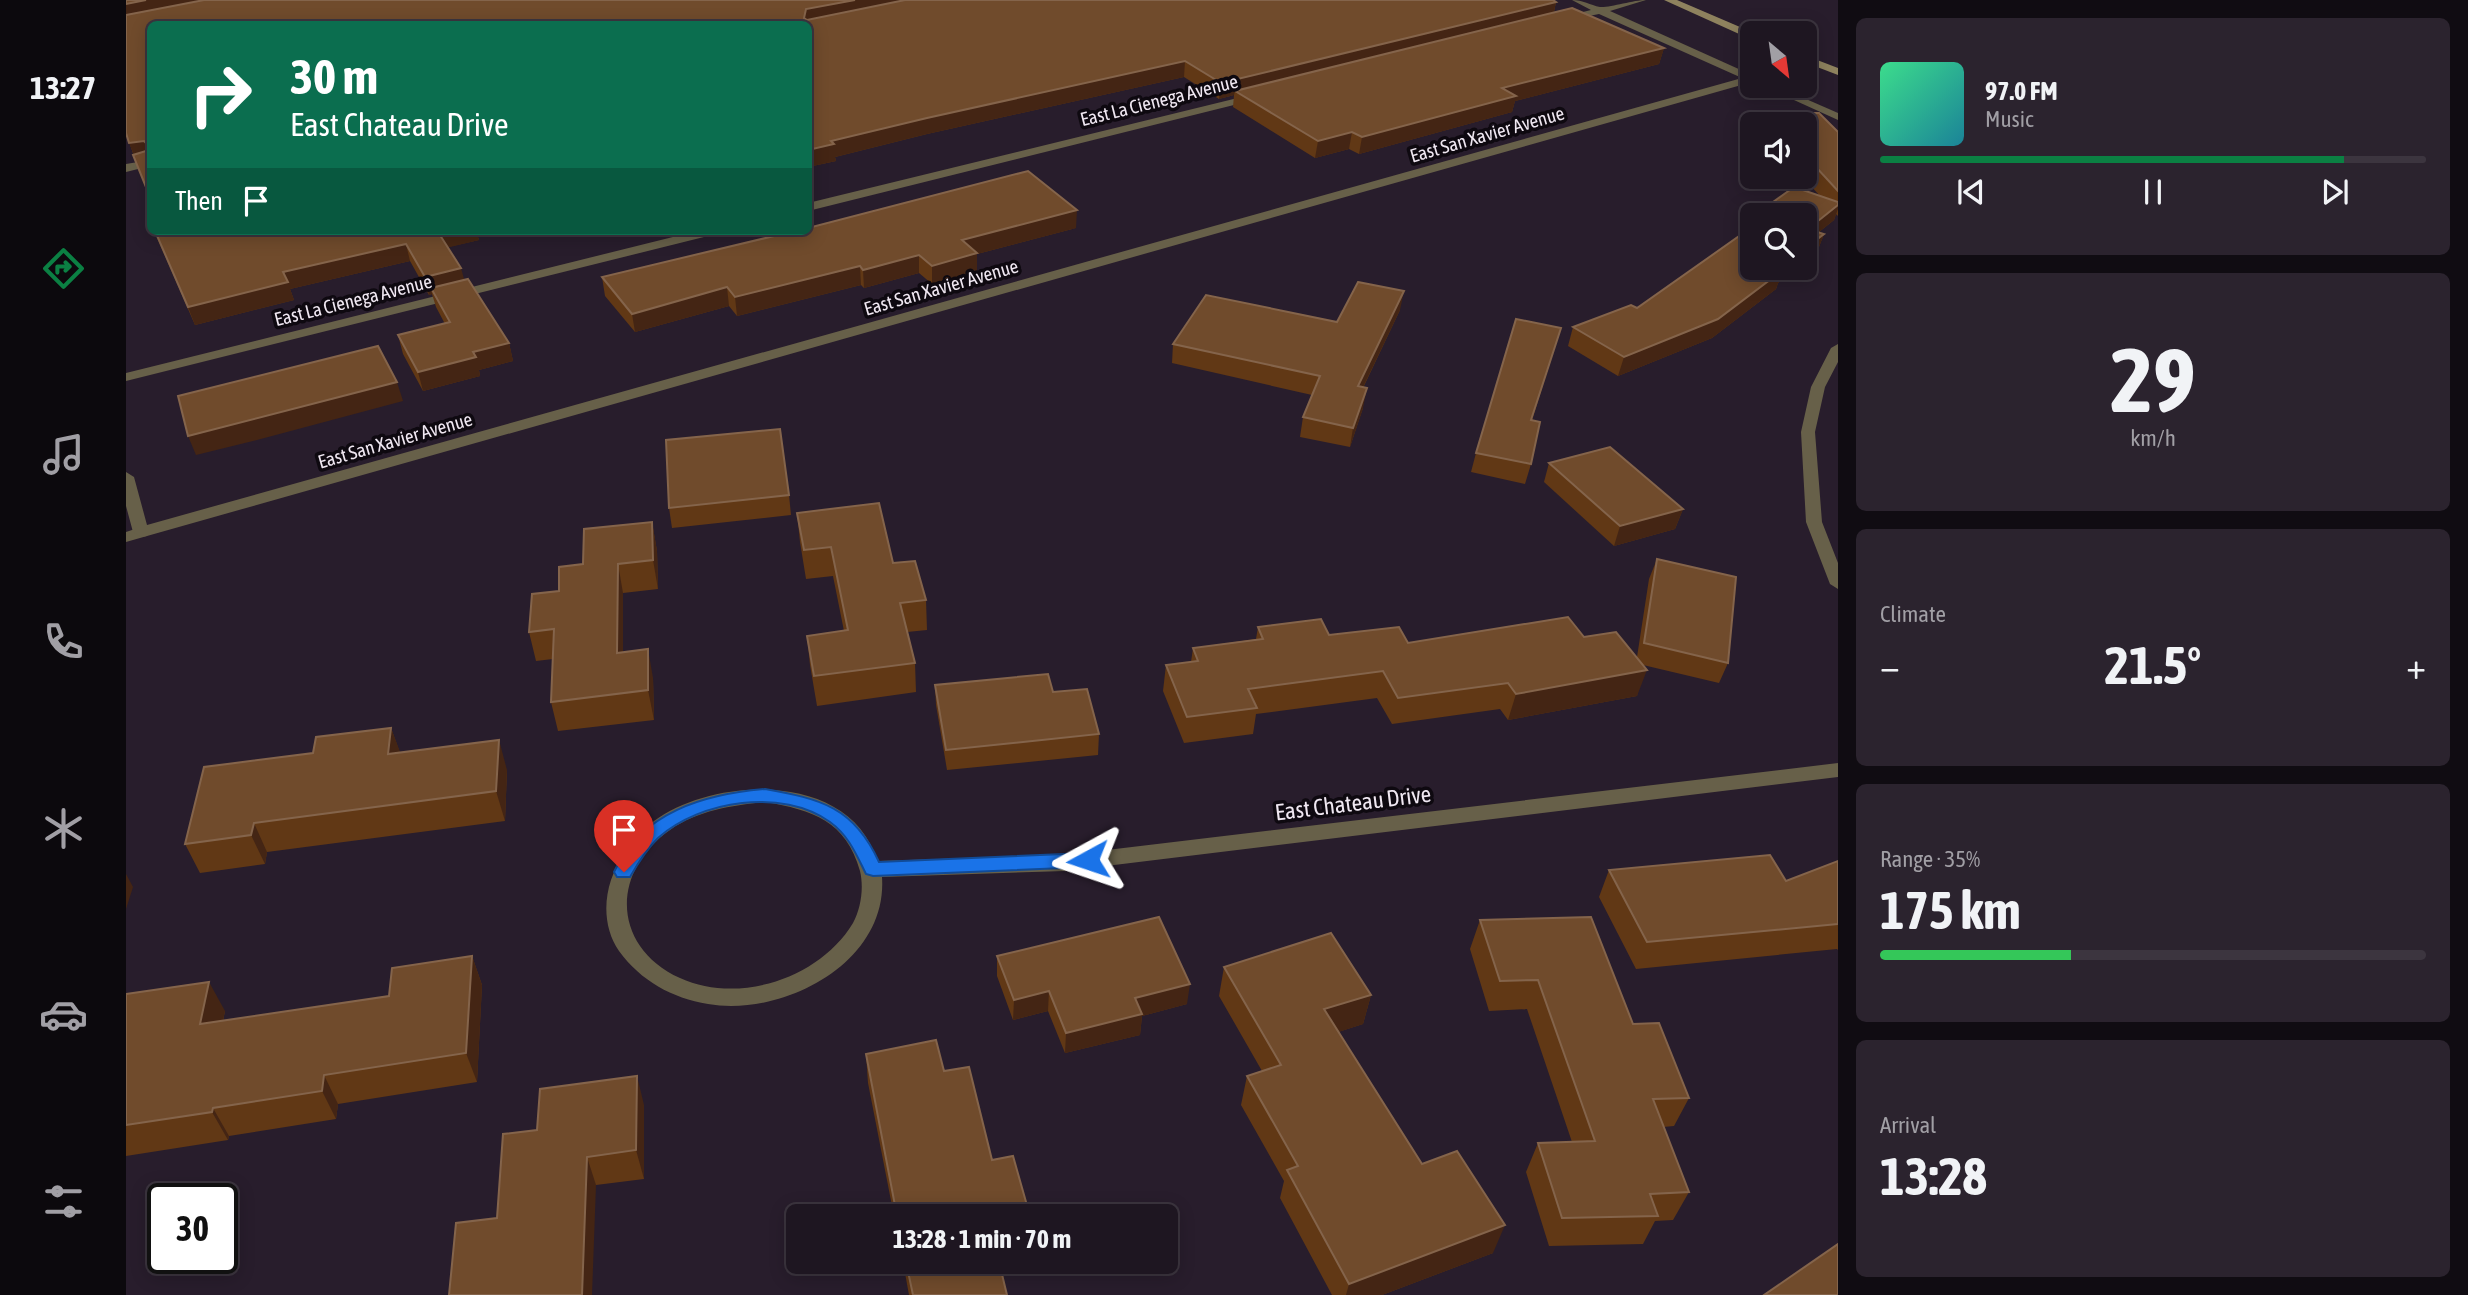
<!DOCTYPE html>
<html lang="en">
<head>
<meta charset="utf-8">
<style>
  body { margin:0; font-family:"Asap Condensed",sans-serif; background:#2b232e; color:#f1f3f6; height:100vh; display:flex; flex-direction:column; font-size:26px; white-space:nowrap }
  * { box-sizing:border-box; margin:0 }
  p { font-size:23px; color:#a19fa5 }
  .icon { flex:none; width:38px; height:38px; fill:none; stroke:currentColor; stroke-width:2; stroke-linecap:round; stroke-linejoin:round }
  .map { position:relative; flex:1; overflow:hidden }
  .panel { display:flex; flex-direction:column; gap:18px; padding:18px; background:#100c12; width:630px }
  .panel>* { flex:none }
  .banner { position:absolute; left:21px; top:21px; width:665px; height:214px; border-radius:10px; box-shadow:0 4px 18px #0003,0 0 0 2px #3c353f; background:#0b6e4f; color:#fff; overflow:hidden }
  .needle { width:46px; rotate:151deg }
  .buttons { position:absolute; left:1614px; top:21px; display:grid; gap:14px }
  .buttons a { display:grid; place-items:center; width:77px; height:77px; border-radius:10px; background:#1e1621; box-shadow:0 4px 18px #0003,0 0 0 2px #3c353f; font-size:35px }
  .speed { position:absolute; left:21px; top:1183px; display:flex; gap:14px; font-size:35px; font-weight:700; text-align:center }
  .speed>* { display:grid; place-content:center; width:91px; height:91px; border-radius:50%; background:#1e1621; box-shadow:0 4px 18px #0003,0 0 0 2px #3c353f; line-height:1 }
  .speed .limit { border:4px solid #111; border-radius:10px; background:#fff; color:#111 }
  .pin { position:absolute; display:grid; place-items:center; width:60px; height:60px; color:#fff; margin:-72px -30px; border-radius:50% 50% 50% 0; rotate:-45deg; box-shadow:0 0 7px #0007 }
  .pin .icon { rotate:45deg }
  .me { position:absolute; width:77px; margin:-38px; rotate:265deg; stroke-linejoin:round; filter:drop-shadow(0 0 5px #0008) }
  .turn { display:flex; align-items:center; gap:24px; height:147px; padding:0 28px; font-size:32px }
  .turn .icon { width:91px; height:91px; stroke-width:2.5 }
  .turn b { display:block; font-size:49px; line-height:60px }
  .then { display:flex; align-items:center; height:66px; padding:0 28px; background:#0003; gap:14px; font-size:26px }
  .big { font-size:52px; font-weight:700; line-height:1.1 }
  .panel .tile { flex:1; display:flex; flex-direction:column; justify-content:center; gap:10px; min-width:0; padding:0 24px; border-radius:10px; background:#2b232e }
  .panel .dial { align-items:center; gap:0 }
  .dial b { font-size:91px; line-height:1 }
  .song { display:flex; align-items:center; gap:21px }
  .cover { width:84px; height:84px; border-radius:10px; background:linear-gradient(135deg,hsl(150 70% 55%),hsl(190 70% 35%)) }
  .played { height:7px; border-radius:4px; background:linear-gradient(90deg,#0b8043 85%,#3c353f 85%) }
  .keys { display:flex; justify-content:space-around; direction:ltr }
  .heat { display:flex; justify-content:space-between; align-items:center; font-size:38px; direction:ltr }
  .charge { height:10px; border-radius:5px; background:linear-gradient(90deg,#34c759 35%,#3c353f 0) }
  .trip { position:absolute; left:660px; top:1204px; width:392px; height:70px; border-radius:10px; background:#1e1621; box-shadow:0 4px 18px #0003,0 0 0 2px #3c353f; font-weight:700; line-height:70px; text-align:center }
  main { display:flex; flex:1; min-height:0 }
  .tab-bar { display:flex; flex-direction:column; width:126px; justify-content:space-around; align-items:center; background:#0c090d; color:#a19fa5 }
  .tab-bar .icon { width:49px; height:49px }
  .tab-bar .on { color:#0b8043 }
  .tab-bar b { font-size:32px; color:#f1f3f6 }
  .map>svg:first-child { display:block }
</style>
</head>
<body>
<main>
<nav class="tab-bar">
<b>13:27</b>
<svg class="icon on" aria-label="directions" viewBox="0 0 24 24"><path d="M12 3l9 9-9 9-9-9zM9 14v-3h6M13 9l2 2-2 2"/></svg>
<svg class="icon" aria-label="music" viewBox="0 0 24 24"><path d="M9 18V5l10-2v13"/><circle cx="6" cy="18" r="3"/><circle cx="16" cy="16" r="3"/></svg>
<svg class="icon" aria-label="phone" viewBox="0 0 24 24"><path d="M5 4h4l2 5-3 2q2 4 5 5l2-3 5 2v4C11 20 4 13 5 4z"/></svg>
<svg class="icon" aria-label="climate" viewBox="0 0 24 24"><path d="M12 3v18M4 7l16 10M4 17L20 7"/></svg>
<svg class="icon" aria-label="car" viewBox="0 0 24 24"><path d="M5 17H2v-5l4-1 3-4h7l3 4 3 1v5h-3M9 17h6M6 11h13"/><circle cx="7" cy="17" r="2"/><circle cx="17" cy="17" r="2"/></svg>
<svg class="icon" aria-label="filters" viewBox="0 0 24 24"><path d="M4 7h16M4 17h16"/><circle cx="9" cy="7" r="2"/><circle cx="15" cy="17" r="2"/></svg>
</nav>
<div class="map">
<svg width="1712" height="1295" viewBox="0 0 1712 1295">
  <rect width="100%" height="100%" fill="#281d2c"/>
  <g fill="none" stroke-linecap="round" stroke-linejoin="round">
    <path fill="#676049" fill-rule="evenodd" d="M15 527 23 532 21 536 0 542V532Z"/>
    <g fill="#676049" fill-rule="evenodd">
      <path d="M1446 0C1457 0 1464 5 1474 7 1483 8 1507 0 1520 0L1484 11 1626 75V82L21 536 15 537 7 532 0 506V472L8 477 21 525 1616 78 1473 14 1433 22V18L1465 10Z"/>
      <path d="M1637 86H1650L1712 113V120Z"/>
      <path d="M1128 94 1133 97 1132 99 682 211V203Z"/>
      <path d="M24 160V166L0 172V164Z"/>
      <path d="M571 231H592L590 234 0 381V373Z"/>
      <path d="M1712 344V362L1699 387 1689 432 1696 522 1712 563V589L1704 584 1680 522 1675 432 1685 387 1705 348Z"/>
      <path d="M1712 763V777L939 871 756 877C762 963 657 1017 582 1004 546 998 515 981 493 951 479 931 477 904 485 880 493 857 508 836 528 821 590 775 726 772 751 861L939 855ZM639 802C687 810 720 821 734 871 738 888 735 908 727 923 694 978 613 1005 554 978 486 947 484 872 544 830 573 810 605 806 639 802Z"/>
    </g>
    <g fill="#8e825e" fill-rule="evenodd">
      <path d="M1538 0H1551L1628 33H1626V39L1622 38Z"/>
      <path d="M1678 55 1712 68V75L1678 62Z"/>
    </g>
  </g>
  <g fill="#613815">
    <path d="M0 0H1427L1430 2 1428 12 1446 8 1538 48 1533 64 1389 101 1386 112 1233 154 1223 149 1189 158 1107 107 1108 95 1093 99 1058 77 801 134 709 157 710 161 682 167V24H24V198L13 171 0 133Z"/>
    <path d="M1640 113 1712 132V216L1710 214 1708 220 1693 232 1698 234 1691 252 1693 195 1677 177H1678V124H1636Z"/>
    <path d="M1626 218V268H1671L1652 283 1650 289 1586 338 1492 376 1442 346 1447 327 1511 308 1616 234 1620 222Z"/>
    <path d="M950 228 851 254V271L806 284 793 273 738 288 735 285 611 316 603 306 509 332 479 296 476 277Z"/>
    <path d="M28 231H377L352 237 353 240 322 247 338 280 383 343 387 361 353 370 354 376 297 391 277 354 272 335 319 324 310 307 306 294 303 295 284 261 164 289 168 300 69 325Z"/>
    <path d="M1274 310 1237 388V408L1224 447 1174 437 1177 417 1186 395 1046 363 1047 344 1211 322Z"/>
    <path d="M1429 347 1406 420 1405 464 1399 484 1345 472 1350 453Z"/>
    <path d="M1423 463 1557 509 1549 529 1488 546 1418 482Z"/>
    <path d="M663 495 665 515 546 528 543 508Z"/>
    <path d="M671 513 767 563 800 600 801 630 781 632 789 663 790 692 691 706 684 665 681 636 718 631 707 576 680 579 674 542Z"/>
    <path d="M526 522 531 551 532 589 497 593V652L527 678 528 720 432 731 425 702 427 659 410 661 403 632 433 591 457 564Z"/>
    <path d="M1531 559 1602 663 1593 683 1517 665 1511 696 1382 720 1374 709 1266 724 1251 698 1130 714 1127 734 1058 743 1037 691 1040 665 1065 662 1067 648 1130 639 1132 627 1282 643 1458 637 1511 657 1523 579Z"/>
    <path d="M809 685 973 734 972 755 821 770 810 705Z"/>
    <path d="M265 728 274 753 381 770 379 821 141 852 139 864 74 873 59 844 187 753Z"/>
    <path d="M1712 861V950L1711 949 1510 969 1473 897 1483 870 1660 881Z"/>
    <path d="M1354 920 1507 1024 1563 1098 1548 1126 1537 1127 1563 1192 1547 1220 1529 1221 1517 1244 1423 1246 1400 1172 1412 1143 1446 1142 1401 1009 1363 1011 1344 949Z"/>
    <path d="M346 956 356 985 351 1082 212 1104 210 1119 103 1136 102 1140 0 1156V994L99 1011 97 1021 263 996Z"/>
    <path d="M871 956 1061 1004 1016 1016 1014 1035 939 1053 922 1011 887 1020 871 976Z"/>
    <path d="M1098 967 1245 995 1237 1024 1212 1032 1296 1164 1367 1253 1256 1295H1206L1154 1198 1158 1181 1115 1105 1121 1076 1136 1071 1093 996Z"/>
    <path d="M740 1054 818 1071 866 1160 904 1216H768L742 1083Z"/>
    <path d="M518 1105V1179L470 1185 371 1218 411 1130Z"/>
    <path d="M777 1262H908V1265L876 1271 881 1295H783Z"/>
  </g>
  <g fill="#442514">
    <path d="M20 0H110L0 19V4Z"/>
    <path d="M729 0H804L681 24 678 18 680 9Z"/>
    <path d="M1430 2 1427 16 1109 91 1108 95 1093 99 1095 83Z"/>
    <path d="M1538 48 1533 64 1389 101 1386 112 1233 154 1236 137 1376 88Z"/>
    <path d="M1059 61 1058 77 801 134 709 157 710 161 682 167V150L705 141 801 118Z"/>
    <path d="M1226 132 1223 149 1189 158 1192 141Z"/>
    <path d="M18 141 24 157 10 160 3 143Z"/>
    <path d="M1712 205V209L1708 220 1678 244 1682 229Z"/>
    <path d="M951 210 950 228 851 254V271L806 284V266L836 240Z"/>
    <path d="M314 231H377L352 237 353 240 316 249 312 232Z"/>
    <path d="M1698 234 1691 252 1678 262V249Z"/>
    <path d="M280 244 284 261 164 289 168 300 69 325 62 307 157 272Z"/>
    <path d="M793 255V273L738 288 737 270Z"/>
    <path d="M734 266 735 285 611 316 609 297Z"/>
    <path d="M335 268 340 286 305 288 306 294 303 295 299 277Z"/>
    <path d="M1655 268H1671L1652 283 1650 289 1586 338 1492 376 1498 357Z"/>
    <path d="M601 287 603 306 509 332 506 314Z"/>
    <path d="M1278 291 1274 310 1228 406 1232 386Z"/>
    <path d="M1435 328 1429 347 1400 439 1405 420Z"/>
    <path d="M383 343 387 361 353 370 354 376 297 391 292 372 347 352Z"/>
    <path d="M271 382 277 401 131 440 70 455 62 436Z"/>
    <path d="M1241 388 1237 408 1224 447 1227 428Z"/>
    <path d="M1557 509 1549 529 1488 546 1494 526Z"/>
    <path d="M526 522 531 551 532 589 527 560Z"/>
    <path d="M492 564 497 593V682L491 653Z"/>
    <path d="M522 649 527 678 528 720 522 690Z"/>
    <path d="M1521 670 1511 696 1382 720 1390 694Z"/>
    <path d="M265 728 276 757 262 754Z"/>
    <path d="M373 740 381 770 379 821 370 791Z"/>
    <path d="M128 823 141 852 139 864 125 835Z"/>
    <path d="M0 874 7 887 0 909Z"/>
    <path d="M346 956 356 985 351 1082 340 1053Z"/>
    <path d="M83 982 99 1011 90 1053 74 1024Z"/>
    <path d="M1064 984 1061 1004 1016 1016 1014 1035 939 1053 940 1033 1009 998Z"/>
    <path d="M923 991 922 1011 887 1020 888 1000Z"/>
    <path d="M1245 995 1237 1024 1191 1039 1198 1009Z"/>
    <path d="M198 1075 212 1104 210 1119 196 1091Z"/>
    <path d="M511 1076 518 1105V1179L510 1150Z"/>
    <path d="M87 1108 103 1136 102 1140 86 1112Z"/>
    <path d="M461 1157 470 1185 466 1295H456Z"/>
    <path d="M1379 1225 1367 1253 1256 1295H1220L1223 1284Z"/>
    <path d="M869 1262H908V1265L869 1273Z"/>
  </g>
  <g fill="#704b2c" stroke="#84644b" stroke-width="2">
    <path d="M0 0H20L0 4Z"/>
    <path d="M78 0H729L680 9 678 18 681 20 779 0H1427L1430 2 1095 83 1059 61 801 118 705 141 708 144 682 150V24H24V197L7 155 20 151 21 144 18 141 3 143 0 133V15Z"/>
    <path d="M1446 8 1538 48 1376 88 1390 96 1236 137 1226 132 1192 141 1109 91Z"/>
    <path d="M1640 113H1693L1712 132V191L1678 154V124H1650Z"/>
    <path d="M902 171 951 210 836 240 851 253 806 266 793 255 737 270 734 266 609 297 601 287 506 314 476 277 669 231H682V228Z"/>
    <path d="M1668 187 1712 202V205L1682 229 1698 234 1678 249V215H1629Z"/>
    <path d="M1626 218V224L1620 222Z"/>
    <path d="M1626 227V268H1655L1653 269 1657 270 1592 319 1498 357 1447 327 1505 305 1511 308Z"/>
    <path d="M29 231H314L312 232 335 268 299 277 280 244 157 272 162 282 62 307Z"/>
    <path d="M342 279 383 343 347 352 350 357 292 372 272 335 324 322 305 288Z"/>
    <path d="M1232 282 1278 291 1232 386 1241 388 1227 428 1177 417 1194 376 1047 344 1080 295 1211 322Z"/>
    <path d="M1390 319 1435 328 1405 420 1414 422 1405 464 1350 453Z"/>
    <path d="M252 346 271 382 62 436 52 396Z"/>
    <path d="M654 429 663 495 543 508 540 440Z"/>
    <path d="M1484 447 1557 509 1494 526 1423 463Z"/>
    <path d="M753 503 767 563 789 561 800 600 774 603 789 663 688 676 681 636 722 630 705 547 678 550 671 513Z"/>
    <path d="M526 522 527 560 492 564 491 653 522 649V690L425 702 428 629 403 632 406 594 433 591V567L457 564 458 529Z"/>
    <path d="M1531 559 1610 577 1602 663 1518 643Z"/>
    <path d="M1442 617 1458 637 1490 632 1521 670 1390 694 1382 683 1272 698 1257 671 1122 689 1131 708 1061 717 1040 665 1072 661 1067 648 1137 639 1132 627 1195 619 1203 635 1273 627 1282 643Z"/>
    <path d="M922 674 927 692 961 689 973 734 820 750 809 685Z"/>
    <path d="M265 728 262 754 373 740 370 791 128 823 125 835 59 844 78 767 187 753 190 737Z"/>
    <path d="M1644 855 1660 881 1712 861V924L1521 942 1483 870Z"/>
    <path d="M1033 917 1064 984 1009 998 1016 1014 940 1033 923 991 888 1000 871 956Z"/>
    <path d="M1465 917 1507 1024 1533 1023 1563 1098 1527 1099 1563 1192 1524 1194 1532 1216 1436 1218 1412 1143 1469 1141 1412 980 1374 981 1354 920Z"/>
    <path d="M1205 933 1245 995 1198 1009 1296 1164 1331 1151 1379 1225 1223 1284 1161 1170 1172 1166 1121 1076 1155 1065 1098 967Z"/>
    <path d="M346 956 340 1053 198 1075 196 1091 87 1108 86 1112 0 1125V994L83 982 74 1024 263 996 266 968Z"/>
    <path d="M810 1040 818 1071 843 1067 866 1160 887 1156 904 1216H771L740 1054Z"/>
    <path d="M511 1076 510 1150 461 1157 456 1295H323L330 1223 371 1218 377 1134 411 1130 414 1089Z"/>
    <path d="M1712 1244V1295H1638Z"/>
    <path d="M780 1262H873L881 1295H787Z"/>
  </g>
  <path fill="#1a73e8" stroke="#114b97" stroke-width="2" d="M639 789C695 799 728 807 753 862L962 853 969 855 971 860 969 865 962 867 747 876 740 874C730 854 723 836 704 822 656 788 575 800 532 838 520 850 512 863 504 877H491L488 872C515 812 579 794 639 789Z"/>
  <g text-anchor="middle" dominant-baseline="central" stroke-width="7" stroke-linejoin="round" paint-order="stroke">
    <g font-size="19" fill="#f0e8f2" stroke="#0e0910">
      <text transform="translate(1033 100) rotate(-14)">East La Cienega Avenue</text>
      <text transform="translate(1361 134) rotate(-16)">East San Xavier Avenue</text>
      <text transform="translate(815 287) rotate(-16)">East San Xavier Avenue</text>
      <text transform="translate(227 300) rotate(-14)">East La Cienega Avenue</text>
      <text transform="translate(269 440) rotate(-16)">East San Xavier Avenue</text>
    </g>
    <g font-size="23" fill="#f0e8f2" stroke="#0e0910">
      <text transform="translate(1227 803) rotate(-7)">East Chateau Drive</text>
    </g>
  </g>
</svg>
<div class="buttons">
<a><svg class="needle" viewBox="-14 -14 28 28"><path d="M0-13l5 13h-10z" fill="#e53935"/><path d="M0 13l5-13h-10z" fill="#a19fa5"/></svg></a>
<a><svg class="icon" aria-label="sound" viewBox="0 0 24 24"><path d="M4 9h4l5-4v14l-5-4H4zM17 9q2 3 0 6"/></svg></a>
<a><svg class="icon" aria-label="search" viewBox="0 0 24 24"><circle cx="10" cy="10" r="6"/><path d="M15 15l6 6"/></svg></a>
</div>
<div class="speed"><div class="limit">30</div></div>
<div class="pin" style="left:498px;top:872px;background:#d93025"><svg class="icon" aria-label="arrive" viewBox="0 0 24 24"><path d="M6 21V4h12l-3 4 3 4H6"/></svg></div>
<svg class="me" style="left:962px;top:860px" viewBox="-20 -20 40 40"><path d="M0-17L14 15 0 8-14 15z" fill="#1a73e8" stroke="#fff" stroke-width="4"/></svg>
<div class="trip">13:28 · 1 min · 70 m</div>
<div class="banner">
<div class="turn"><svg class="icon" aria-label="right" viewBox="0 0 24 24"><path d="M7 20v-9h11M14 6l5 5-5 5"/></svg><div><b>30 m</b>East Chateau Drive</div></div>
<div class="then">Then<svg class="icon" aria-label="arrive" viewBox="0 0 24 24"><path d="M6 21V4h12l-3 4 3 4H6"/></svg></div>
</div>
</div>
<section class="panel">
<div class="tile">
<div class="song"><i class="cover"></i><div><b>97.0 FM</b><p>Music</p></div></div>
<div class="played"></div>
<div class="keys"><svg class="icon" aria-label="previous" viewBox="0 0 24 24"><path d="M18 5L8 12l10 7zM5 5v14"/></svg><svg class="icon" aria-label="pause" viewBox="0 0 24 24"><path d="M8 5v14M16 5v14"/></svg><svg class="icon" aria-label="next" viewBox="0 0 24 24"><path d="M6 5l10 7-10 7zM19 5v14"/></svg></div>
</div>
<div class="tile dial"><b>29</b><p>km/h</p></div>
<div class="tile"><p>Climate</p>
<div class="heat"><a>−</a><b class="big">21.5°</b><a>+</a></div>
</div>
<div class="tile"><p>Range · 35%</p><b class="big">175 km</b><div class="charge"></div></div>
<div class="tile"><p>Arrival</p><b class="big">13:28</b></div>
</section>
</main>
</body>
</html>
